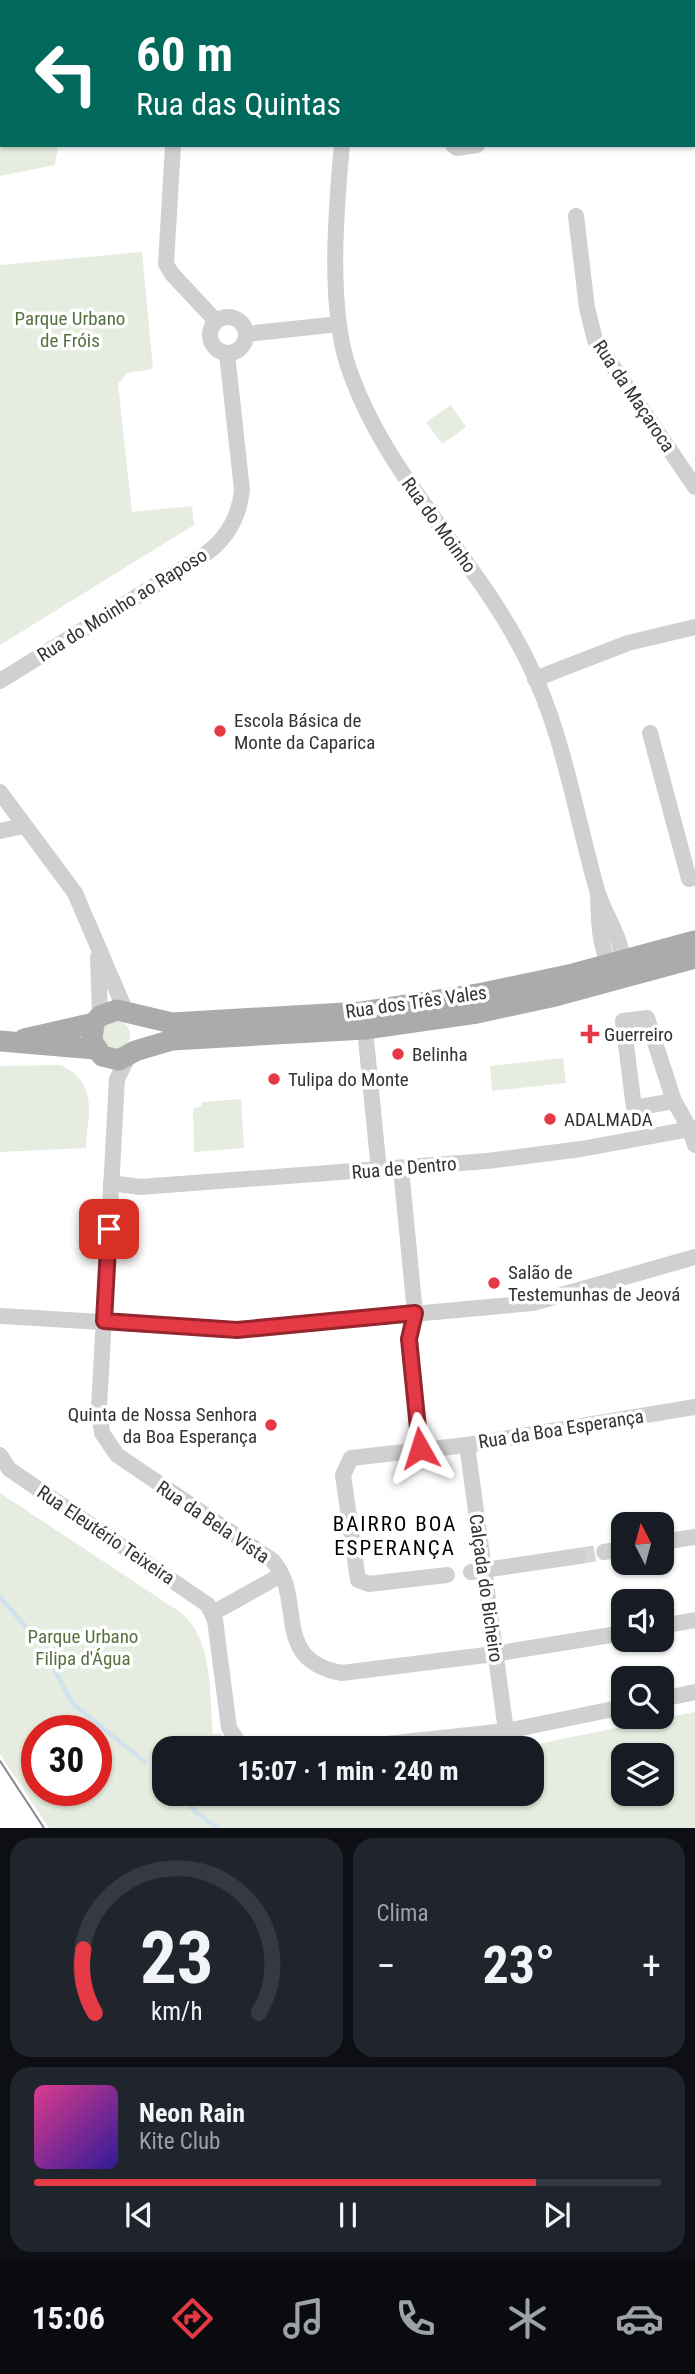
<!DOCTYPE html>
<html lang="pt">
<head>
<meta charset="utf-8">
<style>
  body { margin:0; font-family:"Roboto Condensed",sans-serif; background:#20242c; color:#f1f3f6; height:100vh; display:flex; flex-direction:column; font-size:26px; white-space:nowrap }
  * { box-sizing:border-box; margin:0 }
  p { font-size:23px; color:#9ea1a6 }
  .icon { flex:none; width:38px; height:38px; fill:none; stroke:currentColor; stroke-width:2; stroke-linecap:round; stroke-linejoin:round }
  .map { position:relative; height:1828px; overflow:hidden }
  .panel { display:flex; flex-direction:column; gap:10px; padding:10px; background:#0d0f14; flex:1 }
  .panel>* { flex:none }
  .banner { position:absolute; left:0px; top:0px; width:696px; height:147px; box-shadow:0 2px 5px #0004; background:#00695c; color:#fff; overflow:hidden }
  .needle { width:46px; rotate:354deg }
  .buttons { position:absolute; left:611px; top:1512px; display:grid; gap:14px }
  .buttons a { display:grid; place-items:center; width:63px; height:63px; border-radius:14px; background:#171b24; box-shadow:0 2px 5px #0004; font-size:35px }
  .speed { position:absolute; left:21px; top:1715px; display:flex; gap:14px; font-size:35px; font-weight:700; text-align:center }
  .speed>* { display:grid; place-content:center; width:91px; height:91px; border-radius:50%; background:#171b24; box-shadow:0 2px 5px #0004; line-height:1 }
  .speed .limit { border:10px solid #d22; background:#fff; color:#111 }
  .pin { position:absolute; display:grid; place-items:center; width:60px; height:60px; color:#fff; margin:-30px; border-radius:14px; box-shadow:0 4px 10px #0006 }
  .me { position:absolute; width:77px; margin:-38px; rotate:354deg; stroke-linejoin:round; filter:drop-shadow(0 0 5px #0008) }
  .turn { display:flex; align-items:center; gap:24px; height:147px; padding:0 21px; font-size:32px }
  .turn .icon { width:91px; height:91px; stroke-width:2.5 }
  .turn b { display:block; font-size:49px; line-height:60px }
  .big { font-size:52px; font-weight:700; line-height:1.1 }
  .panel .card { flex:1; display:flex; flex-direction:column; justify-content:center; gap:10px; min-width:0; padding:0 24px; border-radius:21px; background:#20242c }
  .panel .dial { align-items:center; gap:0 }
  .dial svg { height:182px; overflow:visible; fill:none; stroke:#363941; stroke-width:7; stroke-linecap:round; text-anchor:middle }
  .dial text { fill:#f1f3f6; stroke:none }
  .song { display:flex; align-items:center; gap:21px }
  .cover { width:84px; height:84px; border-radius:10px; background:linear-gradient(135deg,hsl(330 70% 55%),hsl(250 70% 35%)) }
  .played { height:7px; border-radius:4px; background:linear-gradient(90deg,#e63946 80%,#363941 80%) }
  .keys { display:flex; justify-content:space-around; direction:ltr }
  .heat { display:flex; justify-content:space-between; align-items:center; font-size:38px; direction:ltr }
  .panel .tiles { flex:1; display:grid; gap:10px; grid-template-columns:1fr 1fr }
  .card:last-child { grid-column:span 2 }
  .trip { position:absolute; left:152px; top:1736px; width:392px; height:70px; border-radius:21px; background:#171b24; box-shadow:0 2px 5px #0004; font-weight:700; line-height:70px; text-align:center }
  .tabs { display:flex; height:112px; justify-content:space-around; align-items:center; background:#090b0e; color:#9ea1a6 }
  .tabs .icon { width:49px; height:49px }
  .tabs .on { color:#e63946 }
  .tabs b { font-size:32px; color:#f1f3f6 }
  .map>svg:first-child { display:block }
</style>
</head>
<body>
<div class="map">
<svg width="695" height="1828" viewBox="0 0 695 1828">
  <rect width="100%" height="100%" fill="#fff"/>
  <g fill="#e6ecdf" fill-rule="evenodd">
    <path d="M0 0H81L2 2V145H58L55 165 0 176Z"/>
    <path d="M142 252 153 369 127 373 118 384 132 512 192 506 194 525 0 645V265Z"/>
    <path d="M451 405 466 427 442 444 426 422Z"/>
    <circle cx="116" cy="1035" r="14"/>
    <path d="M563 1058 566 1083 492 1091 490 1066Z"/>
    <path d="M61 1065C99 1084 88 1112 86 1148L0 1152V1066Z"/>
    <path d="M241 1099 244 1148 194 1152 193 1108 200 1107 203 1102Z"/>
    <path d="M0 1493 180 1612C214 1639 209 1694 213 1734L221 1733 228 1748H164V1794H532V1748H518L695 1712V1828H49L0 1754ZM37 1731H96V1790H37ZM623 1755H662V1794H623Z"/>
  </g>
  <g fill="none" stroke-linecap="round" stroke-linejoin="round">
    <g stroke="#cfe2ee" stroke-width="4.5">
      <path d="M0 1597 39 1642"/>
      <path d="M45 1651 72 1703 145 1762"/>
      <path d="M159 1771 164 1778"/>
      <path d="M180 1794 196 1812 217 1828"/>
    </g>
    <path stroke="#d6d6d6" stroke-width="16" stroke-dasharray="16 8" stroke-linecap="butt" d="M579 1556 604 1552"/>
    <g stroke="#d0d0d0" stroke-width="16">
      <path d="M195 2V0"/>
      <path d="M378 2 379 0"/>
      <path d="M468 2 469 0"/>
      <path d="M173 145 166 264 172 274 216 321"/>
      <path d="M342 145C336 208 328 306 348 366 385 477 475 555 526 658 563 730 575 813 597 890 606 921 630 945 620 979 598 956 599 924 598 894"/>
      <path d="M453 145 457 148 477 145"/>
      <path d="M576 216 587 308 595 340 695 487"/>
      <circle cx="228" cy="335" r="18"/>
      <path d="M246 334 339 324"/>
      <path d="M535 679 628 643 695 627"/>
      <path d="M0 681 204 555C227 539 239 518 242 490L227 354"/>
      <path d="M650 733 689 879 695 877"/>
      <path d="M0 792 75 893 126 1012"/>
      <path d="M0 831 24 826"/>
      <path d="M98 957 100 1016"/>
      <path d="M365 1029 379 1171"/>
      <path d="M128 1057 117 1079 99 1408 102 1433 117 1455 272 1560C307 1598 269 1660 342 1673L494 1654 623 1633"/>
      <path d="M674 1101 634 1108 623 1021 647 1018 674 1101 690 1129 695 1145"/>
      <path d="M401 1169 415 1313 409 1342 420 1448"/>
      <path d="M111 1183 140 1187 487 1161 581 1149 695 1128"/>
      <path d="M0 1316 237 1330 533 1303 695 1257"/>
      <path d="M467 1445 506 1731"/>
      <path d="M0 1455 9 1469 208 1605 215 1620 229 1728 242 1748"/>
      <path d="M662 1542 695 1537"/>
      <path d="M604 1552 623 1549"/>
      <path d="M471 1572 579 1556"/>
      <path d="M447 1575 369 1584 358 1580 343 1475 351 1458 467 1445 695 1407"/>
      <path d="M213 1613 281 1575"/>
      <path d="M662 1626 695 1620"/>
      <path d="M662 1699 695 1692"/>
      <path d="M349 1748 506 1731 623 1707"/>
    </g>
    <g stroke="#ababab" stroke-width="21">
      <path d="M695 941 573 974 478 994 362 1012 172 1023 117 1010 100 1016 94 1023 92 1041 102 1056 119 1060 135 1051 172 1040 365 1029 477 1013 551 997 695 958"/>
      <path d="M24 1039 94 1023"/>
      <path d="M0 1041 95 1049"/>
    </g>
    <path stroke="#888" stroke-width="2" d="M0 1761 44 1828"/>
  </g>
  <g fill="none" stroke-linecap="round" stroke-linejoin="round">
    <defs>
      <path id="route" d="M109 1229 104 1321 237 1330 415 1313 409 1339 420 1448"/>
    </defs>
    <use href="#route" stroke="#96252e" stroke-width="18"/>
    <use href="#route" stroke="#e63946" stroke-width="12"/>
  </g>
  <g fill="#e63946" stroke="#fff" stroke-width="2.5">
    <circle cx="220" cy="731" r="7"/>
    <path d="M586.5 1023.5h7v7h7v7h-7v7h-7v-7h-7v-7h7z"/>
    <circle cx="398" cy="1054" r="7"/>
    <circle cx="274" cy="1079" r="7"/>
    <circle cx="550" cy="1119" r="7"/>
    <circle cx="494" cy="1283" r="7"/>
    <circle cx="271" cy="1425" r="7"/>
  </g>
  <g text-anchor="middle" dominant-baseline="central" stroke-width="7" stroke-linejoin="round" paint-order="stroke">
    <g font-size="19" fill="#56703f" stroke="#fff">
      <text x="70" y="318">Parque Urbano<tspan x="70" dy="22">de Fróis</tspan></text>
      <text x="83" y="1636">Parque Urbano<tspan x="83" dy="22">Filipa d'Água</tspan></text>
    </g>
    <g font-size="19" fill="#333" stroke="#fff">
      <text transform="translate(634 396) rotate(56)">Rua da Maçaroca</text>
      <text transform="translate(439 525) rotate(54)">Rua do Moinho</text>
      <text transform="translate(122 605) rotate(-32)">Rua do Moinho ao Raposo</text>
      <text transform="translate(416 1002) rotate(-8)">Rua dos Três Vales</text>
      <text transform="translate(404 1168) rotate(-5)">Rua de Dentro</text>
      <text transform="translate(561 1429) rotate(-9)">Rua da Boa Esperança</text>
      <text transform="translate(213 1522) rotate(34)">Rua da Bela Vista</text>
      <text transform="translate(106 1535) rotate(34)">Rua Eleutério Teixeira</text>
      <text transform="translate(486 1588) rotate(82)">Calçada do Bicheiro</text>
    </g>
    <g font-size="19" fill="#333" stroke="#fff" text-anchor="start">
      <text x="234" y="720">Escola Básica de<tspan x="234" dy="22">Monte da Caparica</tspan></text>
      <text x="604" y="1034">Guerreiro</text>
      <text x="412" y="1054">Belinha</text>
      <text x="288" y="1079">Tulipa do Monte</text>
      <text x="564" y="1119">ADALMADA</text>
      <text x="508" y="1272">Salão de<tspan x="508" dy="22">Testemunhas de Jeová</tspan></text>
      <text x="257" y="1414" text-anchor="end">Quinta de Nossa Senhora<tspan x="257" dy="22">da Boa Esperança</tspan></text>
    </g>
    <g font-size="21" letter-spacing="2" fill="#000" stroke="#fff">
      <text x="395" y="1524">BAIRRO BOA<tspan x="395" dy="24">ESPERANÇA</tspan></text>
    </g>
  </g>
</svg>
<div class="buttons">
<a><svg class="needle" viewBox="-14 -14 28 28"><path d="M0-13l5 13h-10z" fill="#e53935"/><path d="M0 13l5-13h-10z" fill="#9ea1a6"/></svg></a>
<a><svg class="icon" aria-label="sound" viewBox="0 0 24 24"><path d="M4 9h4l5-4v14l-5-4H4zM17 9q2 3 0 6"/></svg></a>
<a><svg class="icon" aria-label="search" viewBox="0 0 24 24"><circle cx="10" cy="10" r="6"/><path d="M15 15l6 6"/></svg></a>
<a><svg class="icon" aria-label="layers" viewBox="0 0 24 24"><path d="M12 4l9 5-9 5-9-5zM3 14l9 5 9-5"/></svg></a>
</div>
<div class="speed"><div class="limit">30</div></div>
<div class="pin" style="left:109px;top:1229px;background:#d93025"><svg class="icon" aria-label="arrive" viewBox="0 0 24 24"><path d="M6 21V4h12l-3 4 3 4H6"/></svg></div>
<svg class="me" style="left:420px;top:1448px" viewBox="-20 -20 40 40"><path d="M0-17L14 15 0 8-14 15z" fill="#e63946" stroke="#fff" stroke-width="4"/></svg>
<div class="trip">15:07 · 1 min · 240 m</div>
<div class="banner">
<div class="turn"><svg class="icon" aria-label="left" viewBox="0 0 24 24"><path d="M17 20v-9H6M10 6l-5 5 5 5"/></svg><div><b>60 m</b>Rua das Quintas</div></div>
</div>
</div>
<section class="panel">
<div class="tiles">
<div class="card dial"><svg viewBox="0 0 100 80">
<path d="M14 69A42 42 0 1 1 86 69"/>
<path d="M14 69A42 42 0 0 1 9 41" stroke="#e63946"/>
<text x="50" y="56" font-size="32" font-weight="700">23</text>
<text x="50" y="72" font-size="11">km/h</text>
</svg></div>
<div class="card"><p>Clima</p>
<div class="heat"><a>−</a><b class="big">23°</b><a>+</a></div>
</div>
<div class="card">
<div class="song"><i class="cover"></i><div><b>Neon Rain</b><p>Kite Club</p></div></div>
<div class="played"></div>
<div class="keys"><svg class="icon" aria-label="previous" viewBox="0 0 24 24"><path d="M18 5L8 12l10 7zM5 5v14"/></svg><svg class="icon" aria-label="pause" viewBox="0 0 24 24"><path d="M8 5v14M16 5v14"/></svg><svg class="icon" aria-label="next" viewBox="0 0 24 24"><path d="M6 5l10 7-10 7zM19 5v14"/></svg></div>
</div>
</div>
</section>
<nav class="tabs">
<b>15:06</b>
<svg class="icon on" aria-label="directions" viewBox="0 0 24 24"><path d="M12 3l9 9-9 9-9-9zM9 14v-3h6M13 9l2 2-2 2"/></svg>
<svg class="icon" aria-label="music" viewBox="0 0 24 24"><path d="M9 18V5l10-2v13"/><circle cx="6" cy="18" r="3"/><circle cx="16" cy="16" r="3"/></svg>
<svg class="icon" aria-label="phone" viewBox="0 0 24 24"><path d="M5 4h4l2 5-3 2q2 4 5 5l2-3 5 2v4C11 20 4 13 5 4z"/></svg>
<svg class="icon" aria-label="climate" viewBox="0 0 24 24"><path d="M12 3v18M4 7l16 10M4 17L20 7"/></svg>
<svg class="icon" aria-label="car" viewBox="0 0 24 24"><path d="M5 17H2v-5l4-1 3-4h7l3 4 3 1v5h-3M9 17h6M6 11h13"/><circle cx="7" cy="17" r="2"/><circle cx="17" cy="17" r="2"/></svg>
</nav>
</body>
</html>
